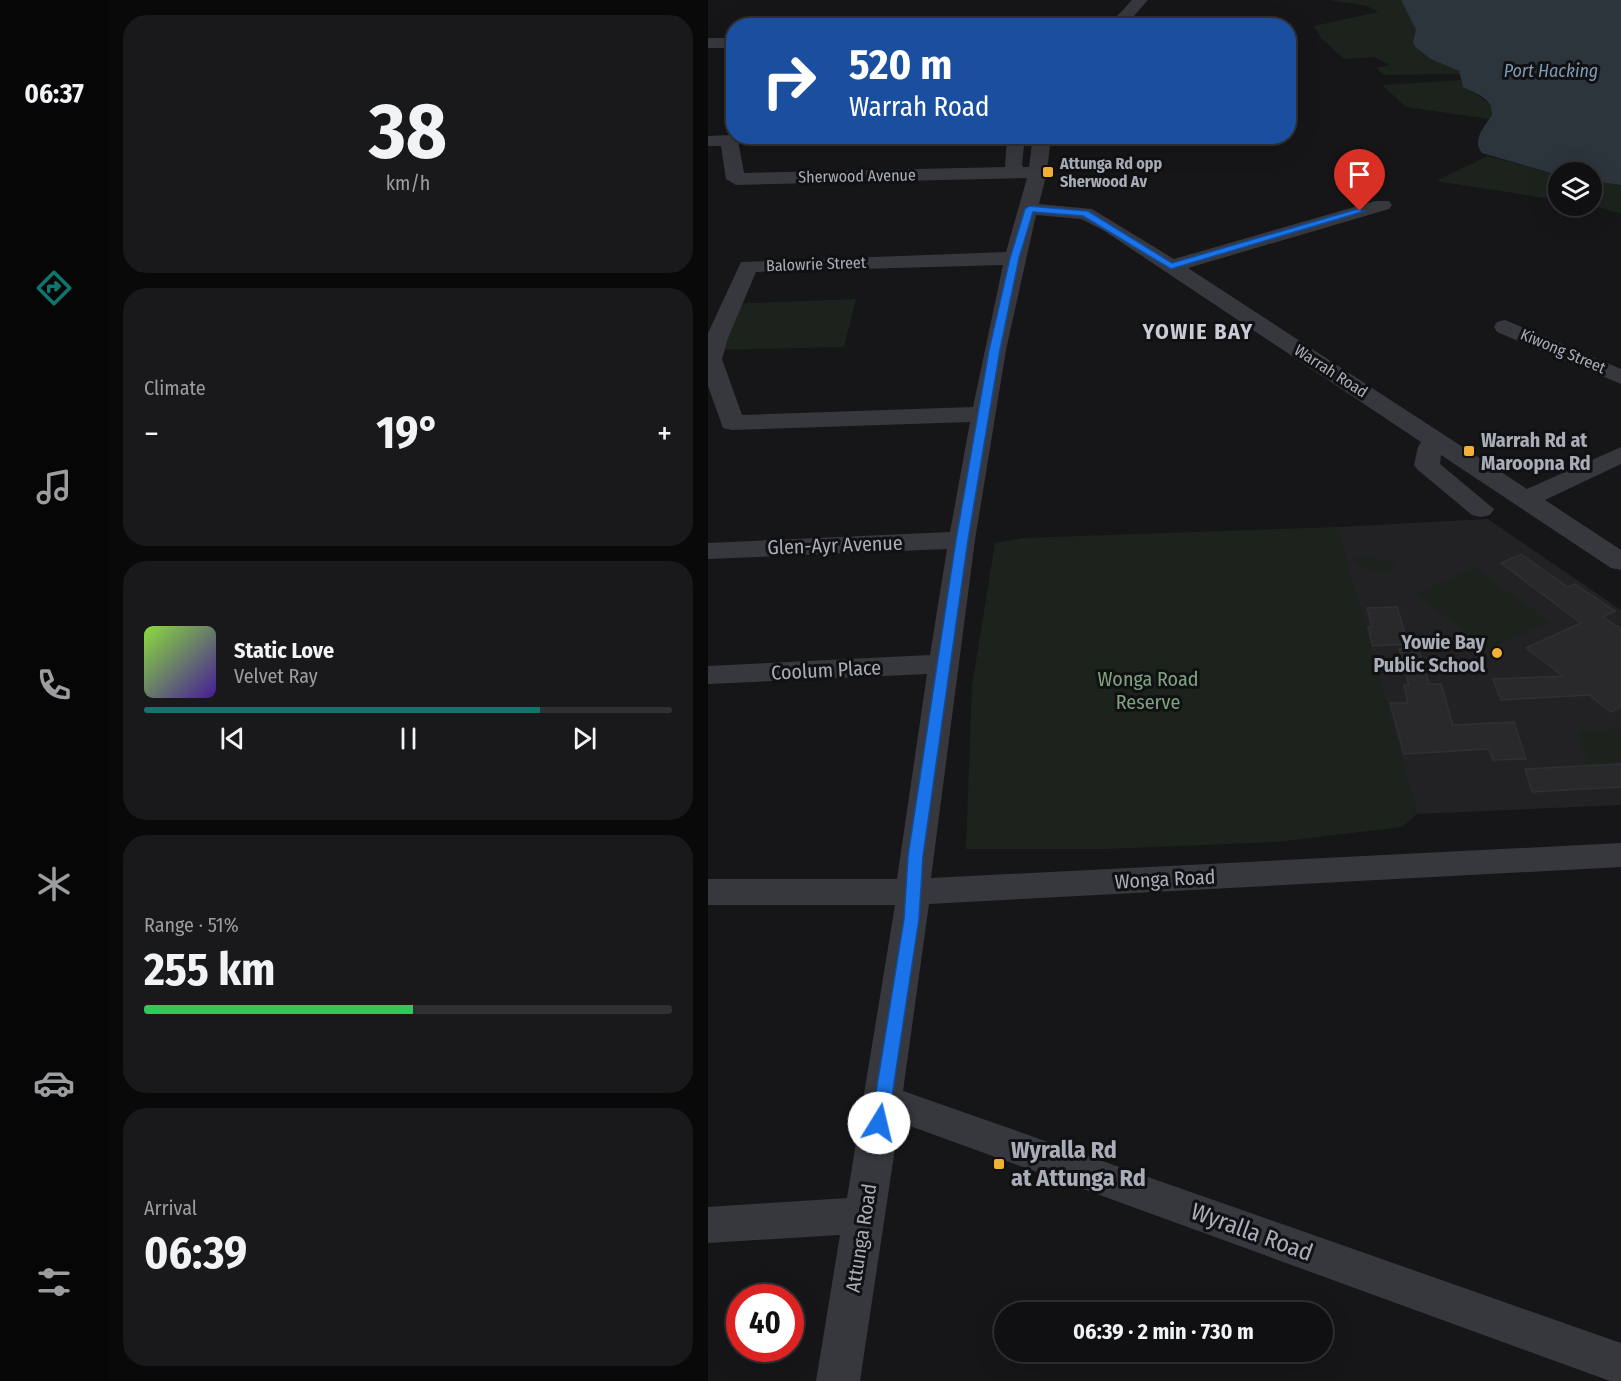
<!DOCTYPE html>
<html lang="en">
<head>
<meta charset="utf-8">
<style>
  body { margin:0; font-family:"Fira Sans Condensed",sans-serif; background:#19191b; color:#f1f3f6; height:100vh; display:flex; flex-direction:column; font-size:22px; white-space:nowrap }
  * { box-sizing:border-box; margin:0 }
  p { font-size:20px; color:#9c9d9f }
  .icon { flex:none; width:33px; height:33px; fill:none; stroke:currentColor; stroke-width:2; stroke-linecap:round; stroke-linejoin:round }
  .map { position:relative; flex:1; overflow:hidden }
  .sheet { display:flex; flex-direction:column; gap:15px; padding:15px; background:#09090a; width:600px }
  .sheet>* { flex:none }
  .top-card { position:absolute; left:18px; top:18px; width:570px; height:126px; border-radius:24px; box-shadow:0 6px 24px #0002,0 0 0 2px #303032; background:#1a4fa0; color:#fff; overflow:hidden }
  .controls { position:absolute; left:840px; top:162px; display:grid; gap:12px }
  .controls a { display:grid; place-items:center; width:54px; height:54px; border-radius:50%; background:#101012; box-shadow:0 6px 24px #0002,0 0 0 2px #303032; font-size:30px }
  .speed { position:absolute; left:18px; top:1284px; display:flex; gap:12px; font-size:30px; font-weight:700; text-align:center }
  .speed>* { display:grid; place-content:center; width:78px; height:78px; border-radius:50%; background:#101012; box-shadow:0 6px 24px #0002,0 0 0 2px #303032; line-height:1 }
  .speed .limit { border:9px solid #d22; background:#fff; color:#111 }
  .pin { position:absolute; display:grid; place-items:center; width:51px; height:51px; color:#fff; margin:-62px -26px; border-radius:50% 50% 50% 0; rotate:-45deg; box-shadow:0 0 6px #0007 }
  .pin .icon { rotate:45deg }
  .me { position:absolute; width:66px; margin:-33px; rotate:9deg; stroke-linejoin:round; filter:drop-shadow(0 0 4px #0008) }
  .turn { display:flex; align-items:center; gap:21px; height:126px; padding:0 24px; font-size:27px }
  .turn .icon { width:78px; height:78px; stroke-width:2.5 }
  .turn b { display:block; font-size:42px; line-height:51px }
  .big { font-size:45px; font-weight:700; line-height:1.1 }
  .sheet .widget { flex:1; display:flex; flex-direction:column; justify-content:center; gap:9px; min-width:0; padding:0 21px; border-radius:24px; background:#19191b }
  .sheet .dial { align-items:center; gap:0 }
  .dial b { font-size:78px; line-height:1 }
  .song { display:flex; align-items:center; gap:18px }
  .cover { width:72px; height:72px; border-radius:9px; background:linear-gradient(135deg,hsl(90 70% 55%),hsl(260 70% 35%)) }
  .played { height:6px; border-radius:3px; background:linear-gradient(90deg,#0f766e 75%,#303032 75%) }
  .keys { display:flex; justify-content:space-around; direction:ltr }
  .heat { display:flex; justify-content:space-between; align-items:center; font-size:33px; direction:ltr }
  .charge { height:9px; border-radius:4px; background:linear-gradient(90deg,#34c759 51%,#303032 0) }
  .trip { position:absolute; left:286px; top:1302px; width:339px; height:60px; border-radius:30px; background:#101012; box-shadow:0 6px 24px #0002,0 0 0 2px #303032; font-weight:700; line-height:60px; text-align:center }
  main { display:flex; flex:1; min-height:0 }
  .tabs { display:flex; flex-direction:column; width:108px; justify-content:space-around; align-items:center; background:#060607; color:#9c9d9f }
  .tabs .icon { width:42px; height:42px }
  .tabs .selected { color:#0f766e }
  .tabs b { font-size:27px; color:#f1f3f6 }
  .map>svg:first-child { display:block }
</style>
</head>
<body>
<main>
<nav class="tabs">
<b>06:37</b>
<svg class="icon selected" aria-label="directions" viewBox="0 0 24 24"><path d="M12 3l9 9-9 9-9-9zM9 14v-3h6M13 9l2 2-2 2"/></svg>
<svg class="icon" aria-label="music" viewBox="0 0 24 24"><path d="M9 18V5l10-2v13"/><circle cx="6" cy="18" r="3"/><circle cx="16" cy="16" r="3"/></svg>
<svg class="icon" aria-label="phone" viewBox="0 0 24 24"><path d="M5 4h4l2 5-3 2q2 4 5 5l2-3 5 2v4C11 20 4 13 5 4z"/></svg>
<svg class="icon" aria-label="climate" viewBox="0 0 24 24"><path d="M12 3v18M4 7l16 10M4 17L20 7"/></svg>
<svg class="icon" aria-label="car" viewBox="0 0 24 24"><path d="M5 17H2v-5l4-1 3-4h7l3 4 3 1v5h-3M9 17h6M6 11h13"/><circle cx="7" cy="17" r="2"/><circle cx="17" cy="17" r="2"/></svg>
<svg class="icon" aria-label="filters" viewBox="0 0 24 24"><path d="M4 7h16M4 17h16"/><circle cx="9" cy="7" r="2"/><circle cx="15" cy="17" r="2"/></svg>
</nav>
<section class="sheet">
<div class="widget dial"><b>38</b><p>km/h</p></div>
<div class="widget"><p>Climate</p>
<div class="heat"><a>−</a><b class="big">19°</b><a>+</a></div>
</div>
<div class="widget">
<div class="song"><i class="cover"></i><div><b>Static Love</b><p>Velvet Ray</p></div></div>
<div class="played"></div>
<div class="keys"><svg class="icon" aria-label="previous" viewBox="0 0 24 24"><path d="M18 5L8 12l10 7zM5 5v14"/></svg><svg class="icon" aria-label="pause" viewBox="0 0 24 24"><path d="M8 5v14M16 5v14"/></svg><svg class="icon" aria-label="next" viewBox="0 0 24 24"><path d="M6 5l10 7-10 7zM19 5v14"/></svg></div>
</div>
<div class="widget"><p>Range · 51%</p><b class="big">255 km</b><div class="charge"></div></div>
<div class="widget"><p>Arrival</p><b class="big">06:39</b></div>
</section>
<div class="map">
<svg width="913" height="1381" viewBox="0 0 913 1381">
  <rect width="100%" height="100%" fill="#161618"/>
  <path fill="#222225" d="M780 519 913 610V805L709 814 629 527Z"/>
  <g fill="#1c231d">
    <path d="M622 0H693L708 30V48C721 60 742 62 753 74L676 75 668 68 682 65 666 57 636 59 613 38 606 26 670 12 659 6Z"/>
    <path d="M753 80C758 95 779 94 785 112L782 119 698 107 674 85Z"/>
    <path d="M780 156 850 175V200L728 181Z"/>
    <path d="M884 181 913 185V214L884 205Z"/>
    <path d="M148 299 136 347 6 350 23 304Z"/>
    <path d="M629 527 709 814 694 827 568 842 397 849H258L264 686 287 543 316 538Z"/>
    <path d="M656 556 682 561 688 565 686 569C673 571 657 570 646 563V559Z"/>
    <path d="M767 568 841 622 781 649 708 594Z"/>
    <path d="M913 729V761L880 763 869 731Z"/>
  </g>
  <path fill="#2c353c" d="M693 0H913V185L884 181V172H850V175L774 153C763 140 777 126 784 115 785 98 768 94 755 87L751 71 723 59 708 48 705 42 708 30Z"/>
  <g fill="#29292c" stroke="#303034" stroke-width="1.5">
    <path d="M813 554 860 587 867 584 907 611 895 617 913 629V707L903 712 881 695 793 700 785 679 855 676 818 648 873 623 793 563Z"/>
    <path d="M689 607 700 644 665 646 660 627H664L659 608Z"/>
    <path d="M710 648 721 684H733L745 725 806 722 818 759 785 760 781 749 696 754 682 703H700L696 685H701L691 649Z"/>
    <path d="M913 764V787L824 792 817 769Z"/>
  </g>
  <g fill="none" stroke-linecap="round" stroke-linejoin="round">
    <g fill="#37383d" fill-rule="evenodd">
      <path d="M424 0H440L417 26H400Z"/>
      <rect x="0" y="38" width="26" height="10"/>
      <path d="M21 135 30 140 36 173 297 167 299 136H317L314 164 315 167H321L325 136H343L339 172 331 204 384 209 466 259 667 201H681L684 205 681 209 480 268 819 489 913 447V464L837 500 913 550V570L903 568 733 455 732 464 786 509 782 515 773 517 764 515 710 470 706 465 710 447 713 442 395 230 373 219 328 215 298 350 267 540 223 878 913 843V867L221 904 195 1091 913 1343V1381H902L191 1122 152 1381H108L132 1235 0 1243V1207L139 1198 187 905H0V879H189L219 674 0 684V666L222 655 239 549 0 559V543L242 532 262 422 24 430 15 428 0 386V333L33 262 298 252 319 178 28 185 18 179 13 146H0V136ZM295 265 265 407 34 415 14 359 20 338 48 272Z"/>
      <path d="M797 320 913 369V384L789 332 786 327 789 322Z"/>
    </g>
  </g>
  <path fill="#1a73e8" stroke="#114b97" stroke-width="1.5" d="M321 206 380 211 464 263 649 209 657 211 463 269 375 216 325 212 311 258 292 350 260 540 215 856 211 919 180 1123 178 1128 171 1131 165 1128 163 1123 196 919 200 856 248 540 281 350 302 258 317 209Z"/>
  <g fill="#f2b134" stroke="#111113" stroke-width="2">
    <rect x="334" y="166" width="12" height="12" rx="3"/>
    <rect x="755" y="445" width="12" height="12" rx="3"/>
    <circle cx="789" cy="653" r="6"/>
    <rect x="285" y="1158" width="12" height="12" rx="3"/>
  </g>
  <g text-anchor="middle" dominant-baseline="central" stroke-width="6" stroke-linejoin="round" paint-order="stroke">
    <g font-size="16" font-weight="bold" fill="#a8adb8" stroke="#111113" text-anchor="start">
      <text x="352" y="163">Attunga Rd opp<tspan x="352" dy="18">Sherwood Av</tspan></text>
    </g>
    <g font-size="16" fill="#a8adb8" stroke="#111113">
      <text transform="translate(149 176) rotate(-1)">Sherwood Avenue</text>
      <text transform="translate(108 264) rotate(-2)">Balowrie Street</text>
      <text transform="translate(855 351) rotate(23)">Kiwong Street</text>
      <text transform="translate(623 371) rotate(33)">Warrah Road</text>
    </g>
    <g font-size="18" font-style="italic" fill="#7f9bb3" stroke="#111113">
      <text x="843" y="71">Port Hacking</text>
    </g>
    <g font-size="20" font-weight="bold" fill="#a8adb8" stroke="#111113" text-anchor="start">
      <text x="773" y="440">Warrah Rd at<tspan x="773" dy="23">Maroopna Rd</tspan></text>
      <text x="777" y="642" text-anchor="end">Yowie Bay<tspan x="777" dy="23">Public School</tspan></text>
    </g>
    <g font-size="20" fill="#a8adb8" stroke="#111113">
      <text transform="translate(127 545) rotate(-2)">Glen-Ayr Avenue</text>
      <text transform="translate(118 670) rotate(-3)">Coolum Place</text>
      <text transform="translate(457 879) rotate(-3)">Wonga Road</text>
      <text transform="translate(153 1238) rotate(-81)">Attunga Road</text>
    </g>
    <g font-size="20" fill="#7fa381" stroke="#111113">
      <text x="440" y="679">Wonga Road<tspan x="440" dy="23">Reserve</tspan></text>
    </g>
    <g font-size="22" font-weight="bold" letter-spacing="1.5" fill="#c9ccd4" stroke="#111113">
      <text x="490" y="331">YOWIE BAY</text>
    </g>
    <g font-size="24" font-weight="bold" fill="#a8adb8" stroke="#111113" text-anchor="start">
      <text x="303" y="1150">Wyralla Rd<tspan x="303" dy="28">at Attunga Rd</tspan></text>
    </g>
    <g font-size="24" fill="#a8adb8" stroke="#111113">
      <text transform="translate(544 1232) rotate(20)">Wyralla Road</text>
    </g>
  </g>
</svg>
<div class="controls">
<a><svg class="icon" aria-label="layers" viewBox="0 0 24 24"><path d="M12 4l9 5-9 5-9-5zM3 14l9 5 9-5"/></svg></a>
</div>
<div class="speed"><div class="limit">40</div></div>
<div class="pin" style="left:652px;top:211px;background:#d93025"><svg class="icon" aria-label="arrive" viewBox="0 0 24 24"><path d="M6 21V4h12l-3 4 3 4H6"/></svg></div>
<svg class="me" style="left:171px;top:1123px" viewBox="-20 -20 40 40"><circle r="19" fill="#fff"/><path d="M0-13L10 11 0 6-10 11z" fill="#1a73e8"/></svg>
<div class="trip">06:39 · 2 min · 730 m</div>
<div class="top-card">
<div class="turn"><svg class="icon" aria-label="right" viewBox="0 0 24 24"><path d="M7 20v-9h11M14 6l5 5-5 5"/></svg><div><b>520 m</b>Warrah Road</div></div>
</div>
</div>
</main>
</body>
</html>
